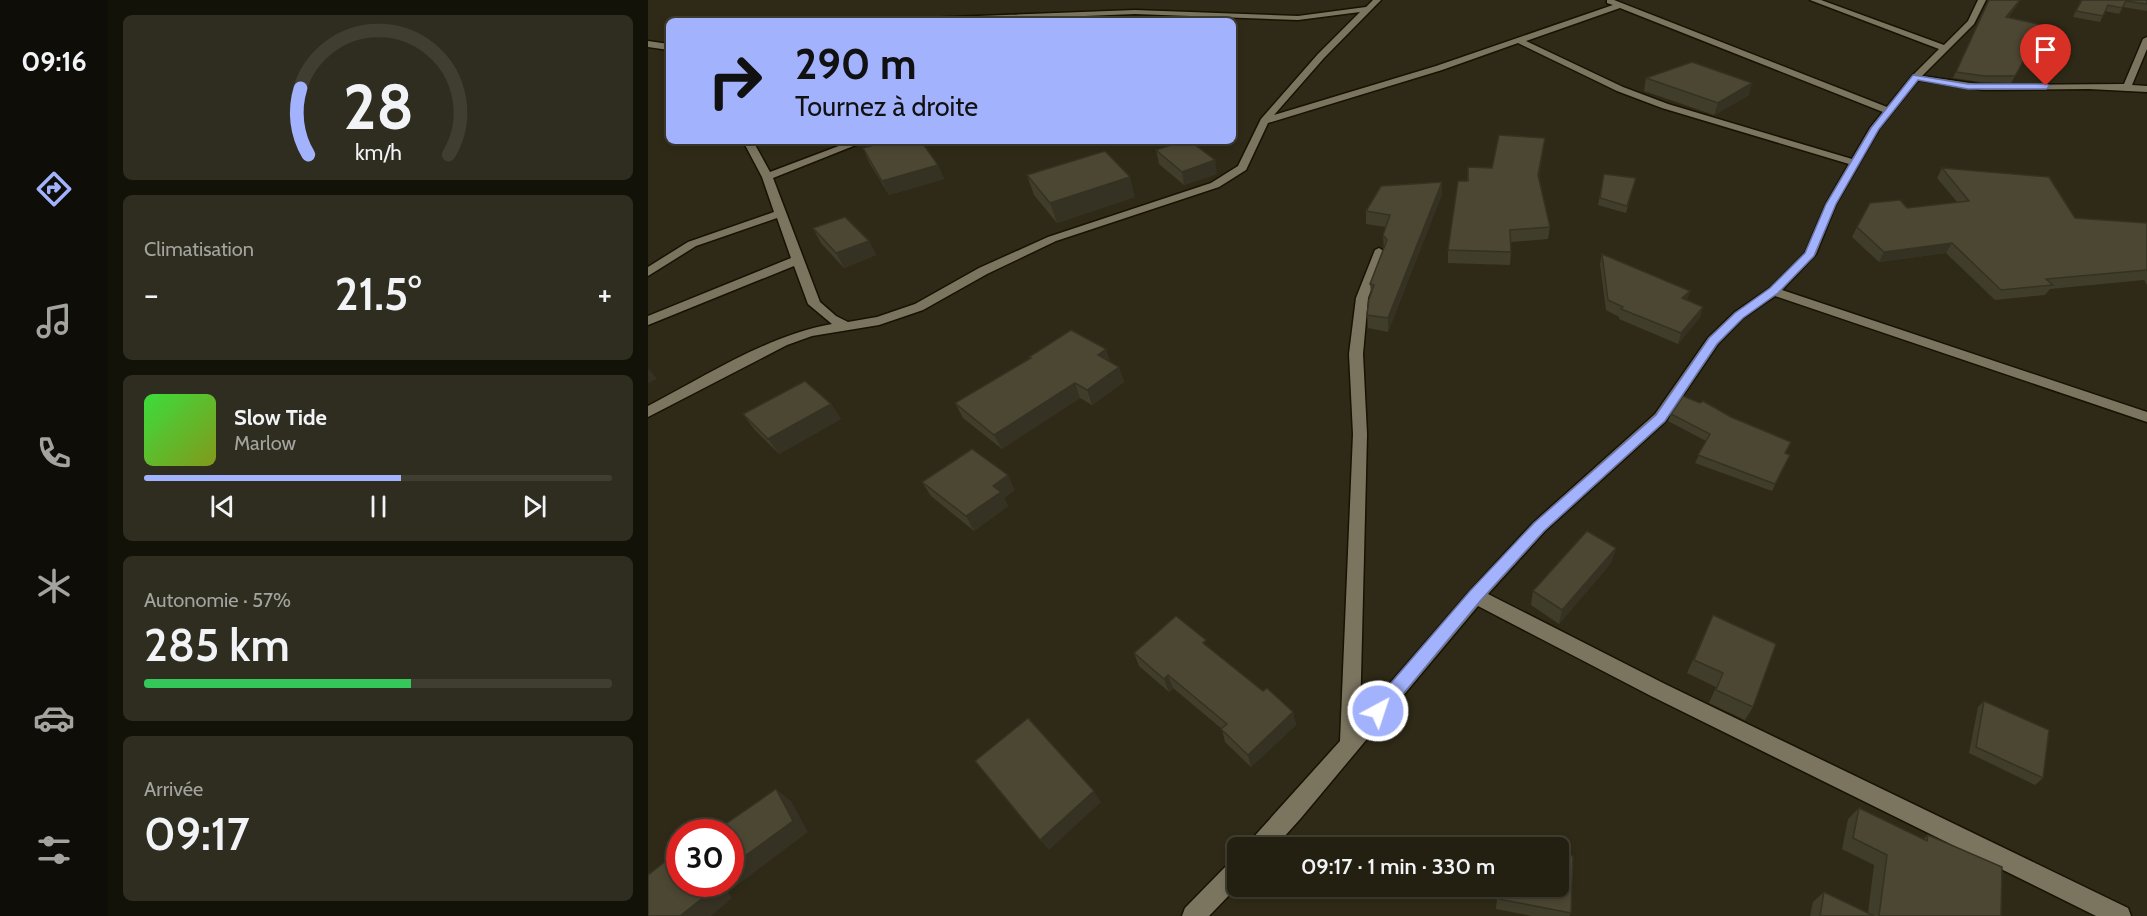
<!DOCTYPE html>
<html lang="fr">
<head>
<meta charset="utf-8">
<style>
  body { margin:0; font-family:Cabin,sans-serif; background:#2f2d1f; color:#f1f3f6; height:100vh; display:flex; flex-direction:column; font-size:22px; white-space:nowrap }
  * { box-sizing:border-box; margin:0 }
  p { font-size:20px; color:#a3a39f }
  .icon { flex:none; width:33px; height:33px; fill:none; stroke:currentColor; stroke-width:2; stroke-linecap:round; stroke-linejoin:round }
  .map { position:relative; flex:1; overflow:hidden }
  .panel { display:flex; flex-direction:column; gap:15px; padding:15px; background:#131209; width:540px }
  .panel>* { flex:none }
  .guide { position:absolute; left:18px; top:18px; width:570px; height:126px; border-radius:9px; box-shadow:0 3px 9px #0003,0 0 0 2px #403e31; background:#a3b2fd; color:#111; overflow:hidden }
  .speed { position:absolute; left:18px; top:819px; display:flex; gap:12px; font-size:30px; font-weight:700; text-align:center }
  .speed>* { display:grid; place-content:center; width:78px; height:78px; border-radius:50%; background:#232011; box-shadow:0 3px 9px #0003,0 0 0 2px #403e31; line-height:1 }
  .speed .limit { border:9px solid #d22; background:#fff; color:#111 }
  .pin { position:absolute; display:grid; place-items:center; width:51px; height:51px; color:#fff; margin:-62px -26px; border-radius:50% 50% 50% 0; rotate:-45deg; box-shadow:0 0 6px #0007 }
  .pin .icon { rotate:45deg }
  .me { position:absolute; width:66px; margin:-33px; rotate:40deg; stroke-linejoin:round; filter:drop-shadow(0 0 4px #0008) }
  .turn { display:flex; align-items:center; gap:21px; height:126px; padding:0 30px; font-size:27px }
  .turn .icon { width:78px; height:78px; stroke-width:2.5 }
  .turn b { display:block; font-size:42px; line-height:51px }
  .big { font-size:45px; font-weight:600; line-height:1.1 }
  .panel .widget { flex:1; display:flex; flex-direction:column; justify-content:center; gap:9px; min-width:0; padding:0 21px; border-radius:9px; background:#2f2d1f }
  .panel .dial { align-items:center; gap:0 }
  .dial svg { height:156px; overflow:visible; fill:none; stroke:#403e31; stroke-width:7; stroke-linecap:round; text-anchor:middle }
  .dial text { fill:#f1f3f6; stroke:none }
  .song { display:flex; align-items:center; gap:18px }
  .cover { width:72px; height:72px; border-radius:9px; background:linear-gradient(135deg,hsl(120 70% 55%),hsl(70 70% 35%)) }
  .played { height:6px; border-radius:3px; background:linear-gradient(90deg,#a3b2fd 55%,#403e31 55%) }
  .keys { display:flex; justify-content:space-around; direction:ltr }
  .heat { display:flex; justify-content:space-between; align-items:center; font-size:33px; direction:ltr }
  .charge { height:9px; border-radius:4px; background:linear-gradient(90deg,#34c759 57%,#403e31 0) }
  .trip { position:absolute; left:579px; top:837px; width:342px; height:60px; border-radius:9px; background:#232011; box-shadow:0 3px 9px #0003,0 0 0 2px #403e31; font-weight:600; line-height:60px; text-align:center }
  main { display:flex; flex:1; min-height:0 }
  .tab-bar { display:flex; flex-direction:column; width:108px; justify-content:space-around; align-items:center; background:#0e0d07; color:#a3a39f }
  .tab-bar .icon { width:42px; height:42px }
  .tab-bar .selected { color:#a3b2fd }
  .tab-bar b { font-size:27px; color:#f1f3f6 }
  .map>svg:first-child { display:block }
</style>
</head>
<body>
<main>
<nav class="tab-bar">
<b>09:16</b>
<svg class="icon selected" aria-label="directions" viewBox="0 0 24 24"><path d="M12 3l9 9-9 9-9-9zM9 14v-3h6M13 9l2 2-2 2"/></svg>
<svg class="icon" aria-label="music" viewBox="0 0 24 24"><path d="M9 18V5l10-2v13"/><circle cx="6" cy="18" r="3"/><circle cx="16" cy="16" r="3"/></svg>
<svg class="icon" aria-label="phone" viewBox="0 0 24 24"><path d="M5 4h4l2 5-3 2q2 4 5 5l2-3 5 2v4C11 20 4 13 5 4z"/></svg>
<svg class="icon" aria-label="climate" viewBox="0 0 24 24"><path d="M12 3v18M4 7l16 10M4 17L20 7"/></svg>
<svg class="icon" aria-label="car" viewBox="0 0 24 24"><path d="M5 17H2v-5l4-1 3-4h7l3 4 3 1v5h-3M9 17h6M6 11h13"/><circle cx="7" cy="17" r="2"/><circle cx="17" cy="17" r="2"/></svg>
<svg class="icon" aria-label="filters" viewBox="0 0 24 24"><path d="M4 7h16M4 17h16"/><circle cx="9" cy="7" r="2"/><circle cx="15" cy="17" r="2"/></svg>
</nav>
<section class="panel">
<div class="widget dial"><svg viewBox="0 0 100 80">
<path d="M14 69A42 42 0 1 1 86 69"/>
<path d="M14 69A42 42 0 0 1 10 35" stroke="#a3b2fd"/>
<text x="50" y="56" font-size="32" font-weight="700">28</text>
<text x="50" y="72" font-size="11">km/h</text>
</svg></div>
<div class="widget"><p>Climatisation</p>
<div class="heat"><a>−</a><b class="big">21.5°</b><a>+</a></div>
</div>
<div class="widget">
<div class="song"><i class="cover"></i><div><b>Slow Tide</b><p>Marlow</p></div></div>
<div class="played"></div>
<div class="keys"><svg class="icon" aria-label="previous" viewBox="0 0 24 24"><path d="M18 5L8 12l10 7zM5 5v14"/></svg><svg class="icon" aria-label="pause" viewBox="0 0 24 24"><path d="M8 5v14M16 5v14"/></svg><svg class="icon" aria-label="next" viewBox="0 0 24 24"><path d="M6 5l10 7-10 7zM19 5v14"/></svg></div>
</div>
<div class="widget"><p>Autonomie · 57%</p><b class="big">285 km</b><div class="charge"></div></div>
<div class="widget"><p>Arrivée</p><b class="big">09:17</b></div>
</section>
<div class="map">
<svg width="1499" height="916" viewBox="0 0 1499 916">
  <rect width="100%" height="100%" fill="#2f2a17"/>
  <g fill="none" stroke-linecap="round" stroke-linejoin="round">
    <defs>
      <g id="minor">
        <path d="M725 0H733L676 58 626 115 788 66 965 5 959 3V0H966L1239 107 1265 75 1291 49 1162 0H1173L1296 45 1320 21 1330 0H1338L1326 24 1274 76 1336 85 1476 84 1495 39 1499 37V49L1484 85 1499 86V92L1441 89 1336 90 1270 80 1231 129 1188 204 1168 254 1134 290 1499 412V422L1127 296 1095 318 1070 344 1017 422 897 531 840 594 1017 684 1480 908 1483 916H1448L1003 696 830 606 653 818 626 848H601L603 840 692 741 705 434 701 354 708 298 727 250 731 248 737 252 720 298 715 354 719 434 712 718 822 591 885 523 1007 414 1060 338 1087 312 1122 288 1157 253 1178 204 1201 164 1014 108 969 91 870 43 794 70 620 123 598 170 571 187 408 241 339 274 275 310 231 325 164 336 139 345 0 417V406C58 376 120 335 184 324L160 304 146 266 0 325V316L143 258 129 218 48 246 0 276V267L40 242 126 212 114 177 95 141H105L122 172 204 141H218L125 178 172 302 188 316 200 322 229 317 267 304 331 268 400 237 563 183 590 166 613 119 670 54 712 12 650 20 487 14 316 21H251L252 19 487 10 650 16 718 7ZM972 8 1235 112 1222 128 1204 159 1020 104 975 87 878 41Z"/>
        <path d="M0 41 21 44V50L0 47Z"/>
        <path d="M590 859V886L561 916H534L537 908 582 862Z"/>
      </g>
    </defs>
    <use href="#minor" stroke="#171202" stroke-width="3"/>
    <use href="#minor" fill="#7b7560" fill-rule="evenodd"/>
  </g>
  <g fill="#413d2b">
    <path d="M1340 0H1373L1360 18 1413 29 1395 59 1379 56 1363 83 1333 82 1305 78 1340 1Z"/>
    <path d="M1433 0H1499V11L1475 7 1471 14 1457 11 1452 22 1425 17Z"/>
    <path d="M998 78 1101 95 1066 115 996 91Z"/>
    <path d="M215 148 290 165 296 179 241 195 221 162Z"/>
    <path d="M508 150 569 174 536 185 511 164Z"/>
    <path d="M895 150 891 176 902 227 900 239 863 242V252L862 265 800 263V250L819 181 820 167 844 168Z"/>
    <path d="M1294 168 1427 218 1499 223V285L1496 280 1402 289 1397 295 1347 300 1298 253 1231 262 1204 237 1209 227 1259 208 1309 202 1289 178Z"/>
    <path d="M956 174 988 178 978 213 950 205Z"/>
    <path d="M379 175 487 197 409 223 386 195Z"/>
    <path d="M794 182V194L740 332 720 328 719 315 723 294 722 284 736 249 735 235 738 227 718 224V211Z"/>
    <path d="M165 228 221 241 228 255 196 268 173 243Z"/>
    <path d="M954 254 1042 291 1039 300 1055 307 1052 317 1030 344 971 319V317L958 310 952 264Z"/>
    <path d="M381 357 463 362 476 382 444 405 432 398 354 449 315 418 307 403 382 359Z"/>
    <path d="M183 404 193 419 131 454 106 429 95 414Z"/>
    <path d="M1023 414 1083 417 1138 453 1142 455 1124 491 1047 463 1058 441 1020 421Z"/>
    <path d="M274 482 367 490 356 498 360 506 326 531 283 496Z"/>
    <path d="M968 548 963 563 911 624 883 605 885 591Z"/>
    <path d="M1065 615 1105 707 1097 720 1061 703 1068 687 1039 673Z"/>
    <path d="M560 647 615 691 645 712 648 725 603 767 577 742 574 729 525 688 521 692 491 666 486 653Z"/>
    <path d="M1336 701 1395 778 1387 785 1321 753 1330 707Z"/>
    <path d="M1211 808 1275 839 1280 835 1353 916H1162L1165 902 1176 892 1220 913 1226 865 1194 849 1200 819Z"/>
    <path d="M850 886H910L923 913 921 916H884L848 909Z"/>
  </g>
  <g fill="#353223">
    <path d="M1372 0H1373L1355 24 1358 17Z"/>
    <path d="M1104 83 1101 95 1066 115 1070 103Z"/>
    <path d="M567 160 569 174 536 185 534 172Z"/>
    <path d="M290 165 296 179 241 195 234 181Z"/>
    <path d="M482 177 487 197 409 223 402 203Z"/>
    <path d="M794 182V194L740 332V318Z"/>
    <path d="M221 241 228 255 196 268 188 253Z"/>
    <path d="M1304 243 1298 253 1231 262 1236 252Z"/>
    <path d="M1042 291 1039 301 1034 298Z"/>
    <path d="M1055 307 1052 317 1030 344 1033 333Z"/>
    <path d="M458 349 463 364 450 355Z"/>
    <path d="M471 367 476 382 444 405 439 390Z"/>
    <path d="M0 368 9 379 0 383Z"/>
    <path d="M427 383 432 398 354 449 346 435Z"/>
    <path d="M183 404 193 419 131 454 120 439Z"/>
    <path d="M360 475 367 490 356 498 360 506 326 531 318 516 345 486Z"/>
    <path d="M968 548 963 563 911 624 914 610Z"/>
    <path d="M520 675 525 688 521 692 516 679Z"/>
    <path d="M645 712 648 725 603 767 600 755Z"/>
    <path d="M128 789 143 801 160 832 80 892 84 898 63 916H32L63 884H82V867Z"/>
    <path d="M446 791 453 802 401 850 392 840Z"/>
  </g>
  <g fill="#4c4732" stroke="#353223" stroke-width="1.5">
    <path d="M1341 0H1372L1358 17 1413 29 1399 53 1382 49 1367 76H1336L1308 72Z"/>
    <path d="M1434 0H1499V4L1478 1 1474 8 1460 5 1455 16 1428 11Z"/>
    <path d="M1044 62 1104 83 1070 103 998 78Z"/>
    <path d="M851 135 897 138 890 175 902 227 862 230 863 252 800 250 810 181H820V167L844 168Z"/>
    <path d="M241 141H273L290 165 234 181 215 148Z"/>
    <path d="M535 141H542L567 160 534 172 508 150Z"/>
    <path d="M457 151 482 177 402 203 379 175Z"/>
    <path d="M1294 168 1401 177 1427 218 1499 223V270L1398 279 1405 285 1353 290 1304 243 1236 252 1209 227 1222 203 1252 200 1259 208 1321 201Z"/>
    <path d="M956 174 988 178 979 206 952 198Z"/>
    <path d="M794 182 740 318 719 315 721 299 726 285 722 284 739 240 735 235 742 215 718 211 733 186Z"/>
    <path d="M197 217 221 241 188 253 165 228Z"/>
    <path d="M954 254 1042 291 1034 298 1055 307 1033 333 973 309 975 307 960 300Z"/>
    <path d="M423 330 458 349 450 355 471 367 439 390 427 383 346 435 307 403 383 358 381 357Z"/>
    <path d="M157 381 183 404 120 439 95 414Z"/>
    <path d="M1035 396 1052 403 1055 401 1083 417 1143 442 1137 453 1142 455 1127 484 1050 455 1062 434 1023 414Z"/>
    <path d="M324 449 360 475 345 486 353 492 318 516 274 482Z"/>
    <path d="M939 531 968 548 914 610 885 591Z"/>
    <path d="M1065 615 1128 644 1105 707 1068 690 1075 673 1046 660Z"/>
    <path d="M528 616 558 640 555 643 615 691 619 688 645 712 600 755 573 729 579 724 520 675 516 679 486 653Z"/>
    <path d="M1336 701 1401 730 1395 778 1328 747Z"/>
    <path d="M380 718 446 791 392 840 327 761Z"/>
    <path d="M128 789 145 821 82 867V832H66Z"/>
    <path d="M1211 808 1279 841 1280 835 1354 867 1353 916H1231L1239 855 1205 838Z"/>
    <path d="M856 843 878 848H855Z"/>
    <path d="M31 851H32V884H63L67 888 32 916H0V875Z"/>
    <path d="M910 854 925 856 923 913 851 899 852 886H910Z"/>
    <path d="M1176 892 1226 916H1172Z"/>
  </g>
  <path fill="#a3b2fd" stroke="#6a74a4" stroke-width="1.5" d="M1265 75 1320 84H1398L1402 86 1398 89H1320L1270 80 1231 129 1188 204 1166 256 1130 293 1095 318 1069 344 1017 421 896 531 833 600 736 717 730 719 724 717 721 711 724 705 822 591 886 523 1008 415 1061 338 1087 313 1122 288 1157 253 1178 204 1223 128Z"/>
</svg>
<div class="speed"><div class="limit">30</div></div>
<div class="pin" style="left:1398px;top:86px;background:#d93025"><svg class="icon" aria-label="arrive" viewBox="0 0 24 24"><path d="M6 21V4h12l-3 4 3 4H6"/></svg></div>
<svg class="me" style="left:730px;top:711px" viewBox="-20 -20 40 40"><circle r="17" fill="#a3b2fd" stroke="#fff" stroke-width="3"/><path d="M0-11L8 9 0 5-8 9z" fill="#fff"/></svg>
<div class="trip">09:17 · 1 min · 330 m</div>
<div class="guide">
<div class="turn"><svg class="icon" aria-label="right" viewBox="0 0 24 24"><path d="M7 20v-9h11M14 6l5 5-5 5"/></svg><div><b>290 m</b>Tournez à droite</div></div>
</div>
</div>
</main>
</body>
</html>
